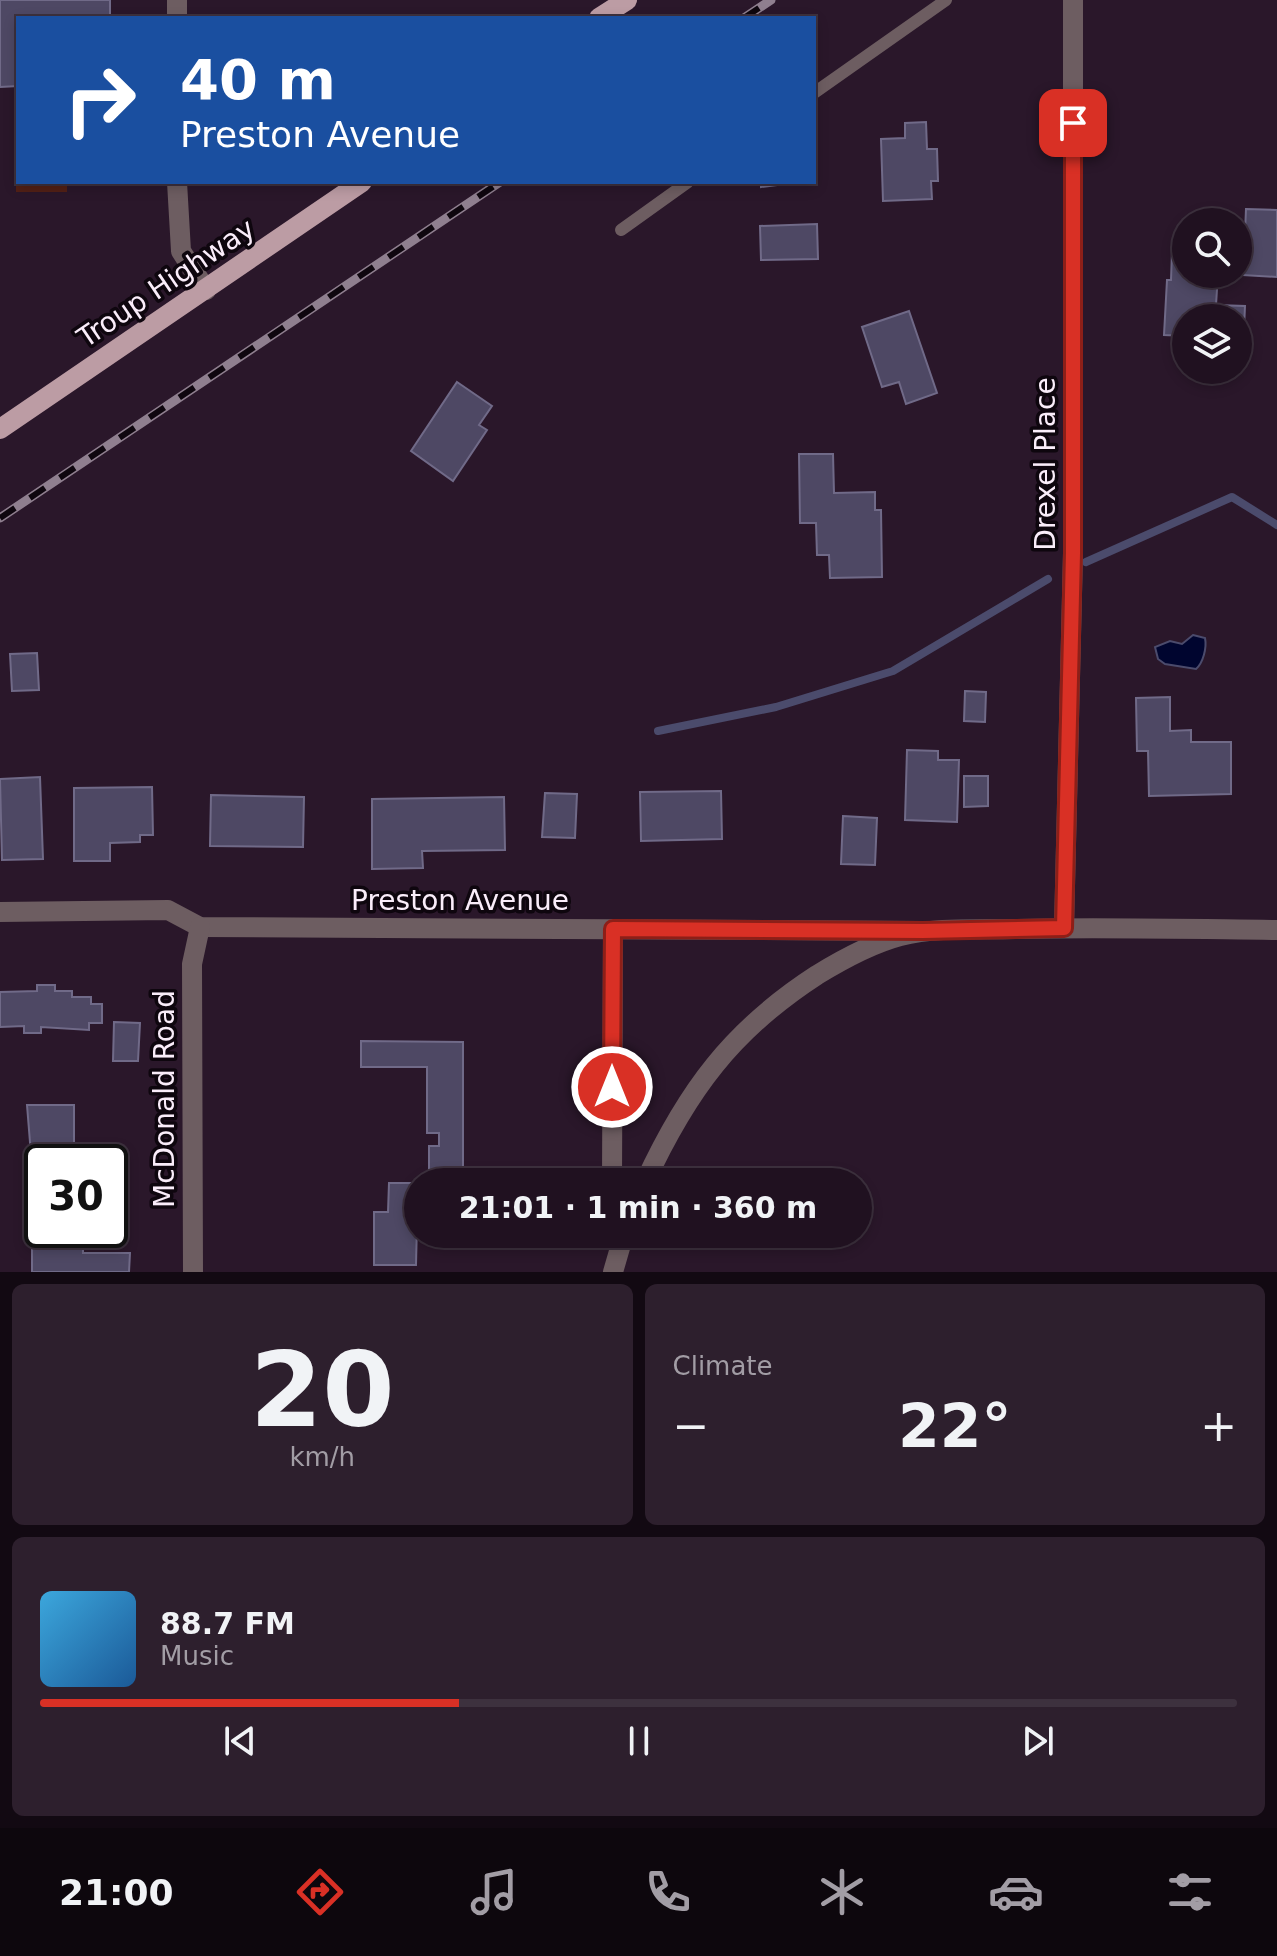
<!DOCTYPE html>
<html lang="en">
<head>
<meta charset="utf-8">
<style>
  body { margin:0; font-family:"DejaVu Sans",sans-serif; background:#2d1f2d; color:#f1f3f6; height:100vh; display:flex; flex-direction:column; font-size:30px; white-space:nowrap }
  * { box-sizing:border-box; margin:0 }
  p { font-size:26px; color:#a29da5 }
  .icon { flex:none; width:44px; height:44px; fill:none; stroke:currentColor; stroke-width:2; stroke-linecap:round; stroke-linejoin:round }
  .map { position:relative; height:1272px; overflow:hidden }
  .panel { display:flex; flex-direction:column; gap:12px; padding:12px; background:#120912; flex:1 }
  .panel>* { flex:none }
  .banner { position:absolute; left:16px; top:16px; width:800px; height:168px; border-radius:0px; box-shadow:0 4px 12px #0003,0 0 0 2px #3d313e; background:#1a4fa0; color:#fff; overflow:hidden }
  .buttons { position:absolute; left:1172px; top:208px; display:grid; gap:16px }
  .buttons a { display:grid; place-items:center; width:80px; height:80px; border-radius:50%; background:#201120; box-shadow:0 4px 12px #0003,0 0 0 2px #3d313e; font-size:40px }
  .speed { position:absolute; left:24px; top:1144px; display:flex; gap:16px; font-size:40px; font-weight:700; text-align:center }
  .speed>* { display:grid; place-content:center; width:104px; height:104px; border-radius:50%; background:#201120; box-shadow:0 4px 12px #0003,0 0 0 2px #3d313e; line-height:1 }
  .speed .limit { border:4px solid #111; border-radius:12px; background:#fff; color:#111 }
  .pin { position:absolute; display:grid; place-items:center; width:68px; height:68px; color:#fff; margin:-34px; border-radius:16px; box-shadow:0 4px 12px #0006 }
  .me { position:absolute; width:88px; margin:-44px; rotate:0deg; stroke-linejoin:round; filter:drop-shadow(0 0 6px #0008) }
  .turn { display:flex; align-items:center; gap:28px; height:168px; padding:0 32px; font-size:36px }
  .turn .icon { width:104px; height:104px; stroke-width:2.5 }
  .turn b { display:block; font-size:56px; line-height:68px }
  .big { font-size:60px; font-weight:600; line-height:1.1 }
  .panel .tile { flex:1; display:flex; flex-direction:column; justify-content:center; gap:12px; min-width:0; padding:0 28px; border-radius:12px; background:#2d1f2d }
  .panel .dial { align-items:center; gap:0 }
  .dial b { font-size:104px; line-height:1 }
  .song { display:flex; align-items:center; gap:24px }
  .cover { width:96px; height:96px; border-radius:12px; background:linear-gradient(135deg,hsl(200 70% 55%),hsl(210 70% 35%)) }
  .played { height:8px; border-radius:4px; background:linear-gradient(90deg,#d93025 35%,#3d313e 35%) }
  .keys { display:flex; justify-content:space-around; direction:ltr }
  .heat { display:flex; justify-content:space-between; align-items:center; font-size:44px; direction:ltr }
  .panel .tiles { flex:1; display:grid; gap:12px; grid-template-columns:1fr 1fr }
  .tile:last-child { grid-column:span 2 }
  .trip { position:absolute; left:404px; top:1168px; width:468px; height:80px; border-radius:40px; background:#201120; box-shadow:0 4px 12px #0003,0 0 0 2px #3d313e; font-weight:600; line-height:80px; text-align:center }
  .menu { display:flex; height:128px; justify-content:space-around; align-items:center; background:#0d070d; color:#a29da5 }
  .menu .icon { width:56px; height:56px }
  .menu .selected { color:#d93025 }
  .menu b { font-size:36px; color:#f1f3f6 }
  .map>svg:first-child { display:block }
</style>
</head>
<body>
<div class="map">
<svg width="1277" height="1272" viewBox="0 0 1277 1272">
  <rect width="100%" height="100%" fill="#2a172a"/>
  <path fill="#522016" d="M15 87H18V182H67V192H16Z"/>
  <path fill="#00052f" stroke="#4b4b6c" stroke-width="2" d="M1193 635 1205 638C1207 648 1203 663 1196 669L1165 664 1158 659 1155 647 1170 641 1182 644Z"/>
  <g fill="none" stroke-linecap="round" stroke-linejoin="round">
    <g stroke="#4b4b6c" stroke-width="8">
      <path d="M1086 562 1232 497 1277 525"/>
      <path d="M658 731 776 707 893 671 1048 579"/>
    </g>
  </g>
  <g fill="#4e4864" stroke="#706a88" stroke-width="2">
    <path d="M0 0H110V18H18V86L0 87Z"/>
    <path d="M926 122 927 149H937L938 181H931L932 199 883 201 881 139 905 138V123Z"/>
    <path d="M761 182H784V184L761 187Z"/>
    <path d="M1246 209 1277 210V277L1225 274H1238V233H1245Z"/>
    <path d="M817 224 818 259 761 260 760 226Z"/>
    <path d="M1172 252 1186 253V274H1218L1216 305 1245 306 1244 329H1238V318H1186V336L1164 335 1167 280H1171Z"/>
    <path d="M909 311 937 393 906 404 899 382 882 387 862 327Z"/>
    <path d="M457 382 492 406 479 425 487 430 453 481 411 451Z"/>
    <path d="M799 454H833L834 493 875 492V510H881L882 577 830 578 829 555H817L816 523H800Z"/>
    <path d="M37 653 39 690 12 691 10 654Z"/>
    <path d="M965 691 986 692 985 722 964 721Z"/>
    <path d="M1170 697V731L1191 730V742H1231V794L1149 796 1148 751H1137L1136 698Z"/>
    <path d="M907 750 938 751V760H959L957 822 905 820Z"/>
    <path d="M964 776H988V806L964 807Z"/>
    <path d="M40 777 43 859 2 860 0 779Z"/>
    <path d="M152 787 153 835H140V842L110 843V861H74V788Z"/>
    <path d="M721 791 722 839 641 841 640 792Z"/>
    <path d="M545 793 577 794 575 838 542 837Z"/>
    <path d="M211 795 304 797 303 847 210 846Z"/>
    <path d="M504 797 505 850 422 851 423 868 372 869V799Z"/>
    <path d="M843 816 877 818 875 865 841 864Z"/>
    <path d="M37 985H55V991H72V997H91V1004H102V1023H89V1030L41 1027V1033H24V1026L0 1027V992L37 991Z"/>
    <path d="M114 1022 140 1023 138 1061H113Z"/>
    <path d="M361 1041 463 1042V1182H429V1146H439V1133H427V1067H361Z"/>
    <path d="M27 1105H74V1162H42V1167H32Z"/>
    <path d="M389 1183H418L416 1265H374V1212H388Z"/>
    <path d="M32 1209H42V1230H83V1253H130L129 1272H32Z"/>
  </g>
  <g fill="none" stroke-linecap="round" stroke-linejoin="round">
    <g stroke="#6d5d61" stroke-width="12">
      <path d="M814 93 946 0"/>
      <path d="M621 230 688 182"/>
    </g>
    <g stroke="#6d5d61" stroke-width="20">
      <path d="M177 18V0"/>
      <path d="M177 182 181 251 206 290"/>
      <path d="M0 912 168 910 200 927 923 931"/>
      <path d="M1064 928 1073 553V0"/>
      <path d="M612 1182 613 929"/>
      <path d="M645 1182C687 1091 732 1030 817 975 843 959 870 944 900 936 937 927 977 930 1015 929 1102 927 1190 929 1277 930"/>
      <path d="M193 1272 192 964 200 927"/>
      <path d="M613 1272 624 1234"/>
    </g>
    <g stroke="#bc9ca4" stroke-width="20">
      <path d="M599 18 627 0"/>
      <path d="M0 429 362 182"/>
    </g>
    <defs>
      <g id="rail">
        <path d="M744 18 771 0"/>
        <path d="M0 518 500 182"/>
      </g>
    </defs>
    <use href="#rail" stroke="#8f7f8f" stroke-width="9"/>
    <use href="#rail" stroke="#0e060e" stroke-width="6" stroke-dasharray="18" stroke-linecap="butt"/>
  </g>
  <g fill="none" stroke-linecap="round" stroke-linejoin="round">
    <defs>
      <path id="route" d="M612 1087 613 929 923 931 1064 928 1073 553V123"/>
    </defs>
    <use href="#route" stroke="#8d1f18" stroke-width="20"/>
    <use href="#route" stroke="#d93025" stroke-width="14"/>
  </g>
  <g text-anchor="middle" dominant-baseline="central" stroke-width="7" stroke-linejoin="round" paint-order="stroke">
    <g font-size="28" fill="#faedfa" stroke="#0e060e">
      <text transform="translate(166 283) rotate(-34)">Troup Highway</text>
      <text transform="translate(1045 464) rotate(-90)">Drexel Place</text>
      <text x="460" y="900">Preston Avenue</text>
      <text transform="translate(164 1099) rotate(-90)">McDonald Road</text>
    </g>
  </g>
</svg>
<div class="buttons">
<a><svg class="icon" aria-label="search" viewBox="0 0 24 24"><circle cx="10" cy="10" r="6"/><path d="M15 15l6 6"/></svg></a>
<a><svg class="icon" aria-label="layers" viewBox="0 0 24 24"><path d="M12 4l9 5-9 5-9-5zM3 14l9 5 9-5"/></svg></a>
</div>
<div class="speed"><div class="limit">30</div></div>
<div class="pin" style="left:1073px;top:123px;background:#d93025"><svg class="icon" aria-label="arrive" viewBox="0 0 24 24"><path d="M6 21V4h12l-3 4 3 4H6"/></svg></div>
<svg class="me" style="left:612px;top:1087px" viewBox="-20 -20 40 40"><circle r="17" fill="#d93025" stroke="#fff" stroke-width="3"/><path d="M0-11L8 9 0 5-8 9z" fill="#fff"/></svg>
<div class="trip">21:01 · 1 min · 360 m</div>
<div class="banner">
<div class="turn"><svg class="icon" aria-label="right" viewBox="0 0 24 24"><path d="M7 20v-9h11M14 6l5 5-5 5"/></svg><div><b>40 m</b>Preston Avenue</div></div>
</div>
</div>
<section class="panel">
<div class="tiles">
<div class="tile dial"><b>20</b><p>km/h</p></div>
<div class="tile"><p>Climate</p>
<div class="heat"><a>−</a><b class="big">22°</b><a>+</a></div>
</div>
<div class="tile">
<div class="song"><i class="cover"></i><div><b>88.7 FM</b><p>Music</p></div></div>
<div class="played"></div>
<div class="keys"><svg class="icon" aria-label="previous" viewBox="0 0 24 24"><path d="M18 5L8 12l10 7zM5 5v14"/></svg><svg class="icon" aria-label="pause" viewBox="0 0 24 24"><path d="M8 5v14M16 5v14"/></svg><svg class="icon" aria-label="next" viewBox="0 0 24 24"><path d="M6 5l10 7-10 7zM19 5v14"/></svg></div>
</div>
</div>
</section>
<nav class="menu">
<b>21:00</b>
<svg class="icon selected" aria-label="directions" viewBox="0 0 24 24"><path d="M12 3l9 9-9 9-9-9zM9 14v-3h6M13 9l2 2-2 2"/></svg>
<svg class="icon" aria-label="music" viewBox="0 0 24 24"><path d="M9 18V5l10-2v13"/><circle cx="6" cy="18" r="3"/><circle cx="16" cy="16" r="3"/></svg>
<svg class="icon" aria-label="phone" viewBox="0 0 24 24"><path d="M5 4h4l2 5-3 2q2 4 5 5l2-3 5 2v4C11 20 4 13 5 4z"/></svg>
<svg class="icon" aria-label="climate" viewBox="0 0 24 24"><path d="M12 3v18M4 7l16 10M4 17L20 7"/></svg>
<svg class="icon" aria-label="car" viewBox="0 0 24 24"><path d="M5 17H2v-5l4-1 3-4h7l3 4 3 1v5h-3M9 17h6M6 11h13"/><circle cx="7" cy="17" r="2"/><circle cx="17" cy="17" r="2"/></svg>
<svg class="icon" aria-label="filters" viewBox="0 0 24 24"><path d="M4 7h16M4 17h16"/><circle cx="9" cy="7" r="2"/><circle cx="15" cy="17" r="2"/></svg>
</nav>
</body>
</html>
